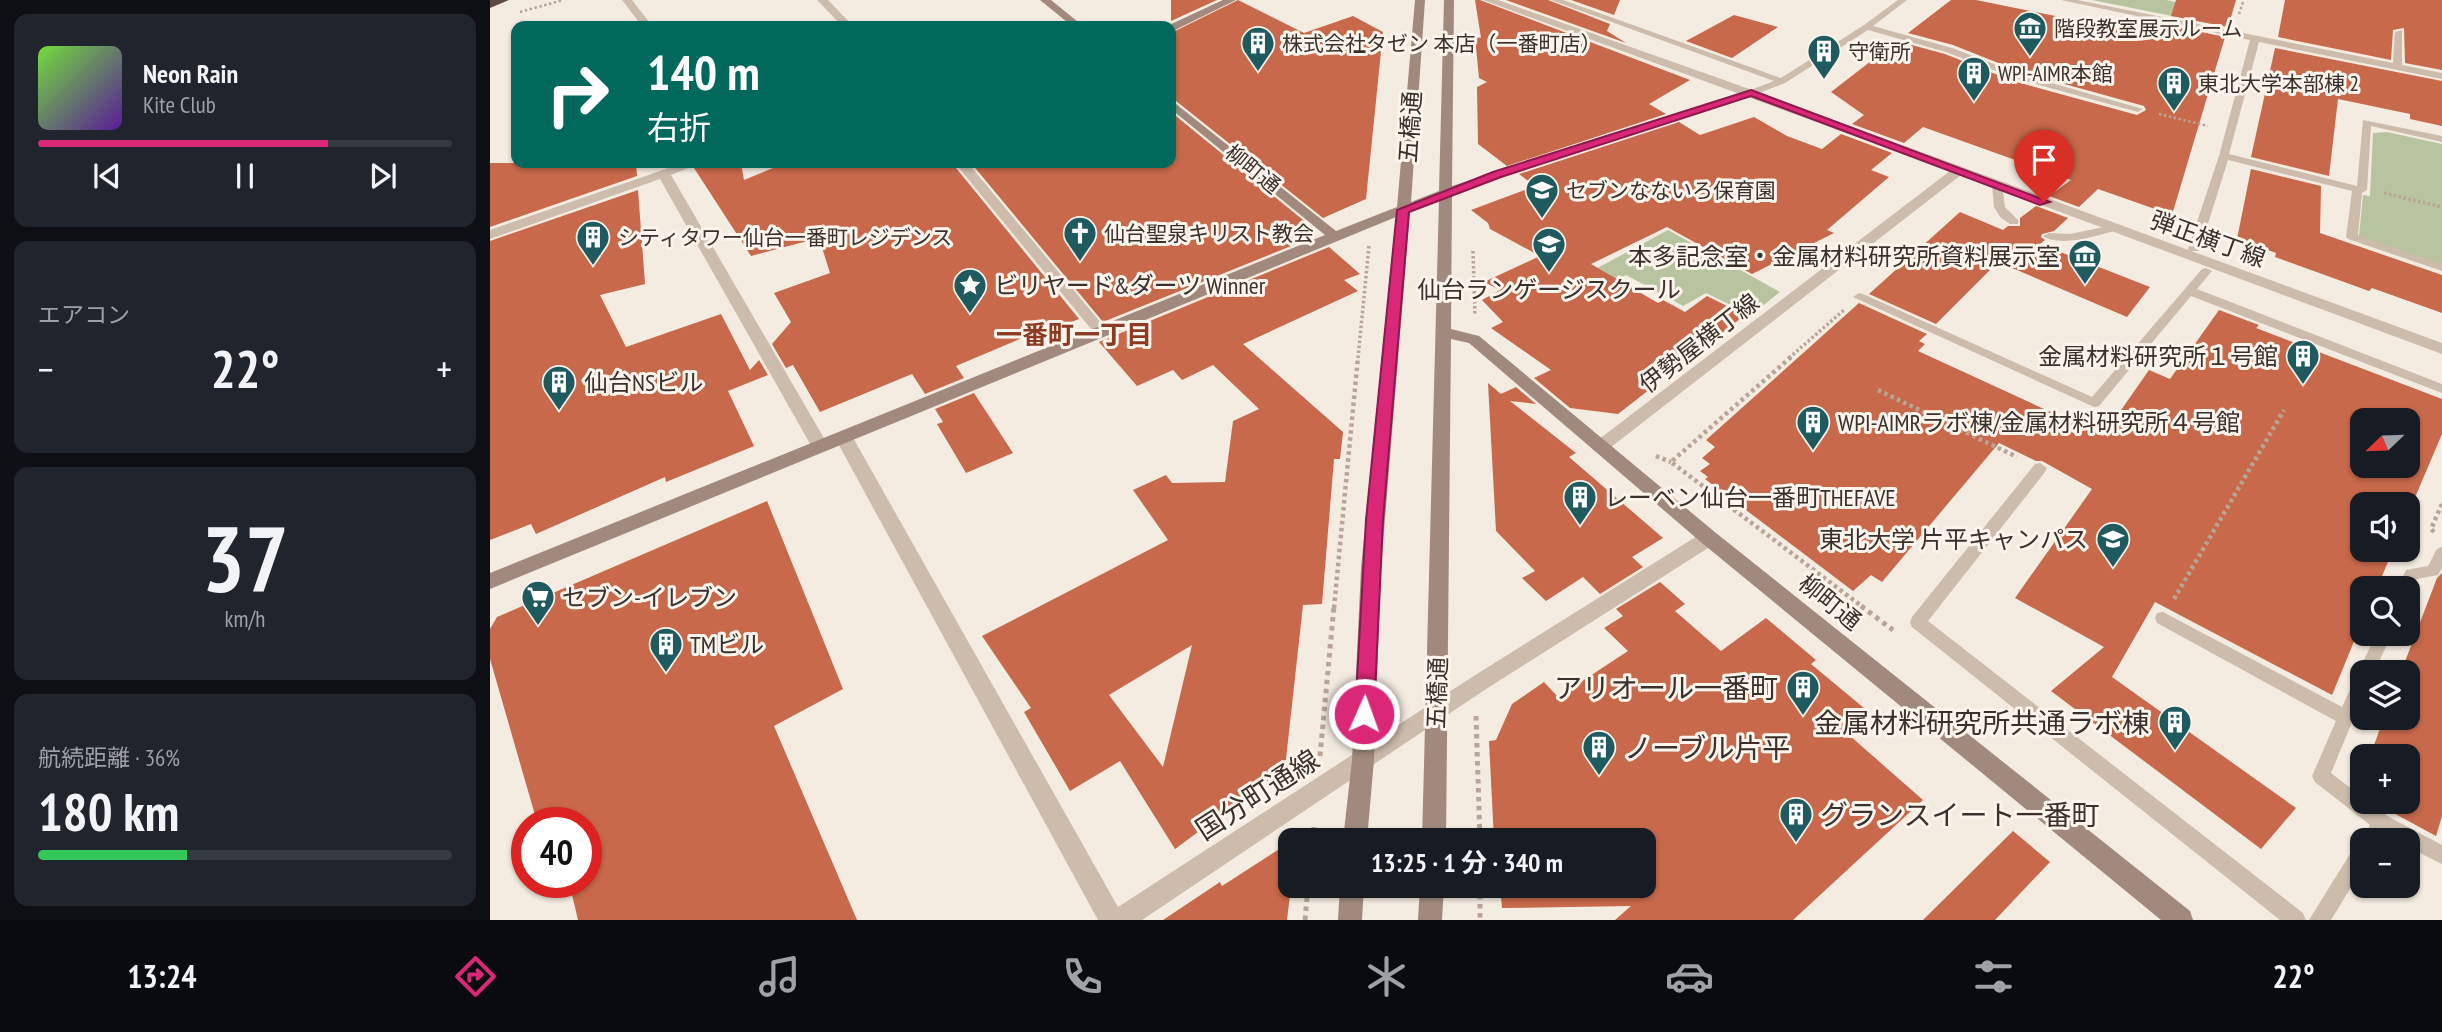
<!DOCTYPE html>
<html lang="ja">
<head>
<meta charset="utf-8">
<style>
  body { margin:0; font-family:"PT Sans Narrow","Noto Sans JP",sans-serif; background:#20242c; color:#f1f3f6; height:100vh; display:flex; flex-direction:column; font-size:26px; white-space:nowrap }
  * { box-sizing:border-box; margin:0 }
  p { font-size:23px; color:#9ea1a6 }
  .icon { flex:none; width:38px; height:38px; fill:none; stroke:currentColor; stroke-width:2; stroke-linecap:round; stroke-linejoin:round }
  .map { position:relative; flex:1; overflow:hidden }
  .side { display:flex; flex-direction:column; gap:14px; padding:14px; background:#0d0f14; width:490px }
  .side>* { flex:none }
  .guide { position:absolute; left:21px; top:21px; width:665px; height:147px; border-radius:14px; box-shadow:0 2px 5px #0004; background:#00695c; color:#fff; overflow:hidden }
  .needle { width:46px; rotate:247deg }
  .controls { position:absolute; left:1860px; top:408px; display:grid; gap:14px }
  .controls a { display:grid; place-items:center; width:70px; height:70px; border-radius:14px; background:#171b24; box-shadow:0 2px 5px #0004; font-size:35px }
  .speed { position:absolute; left:21px; top:807px; display:flex; gap:14px; font-size:35px; font-weight:700; text-align:center }
  .speed>* { display:grid; place-content:center; width:91px; height:91px; border-radius:50%; background:#171b24; box-shadow:0 2px 5px #0004; line-height:1 }
  .speed .limit { border:10px solid #d22; background:#fff; color:#111 }
  .pin { position:absolute; display:grid; place-items:center; width:60px; height:60px; color:#fff; margin:-72px -30px; border-radius:50% 50% 50% 0; rotate:-45deg; box-shadow:0 0 7px #0007 }
  .pin .icon { rotate:45deg }
  .me { position:absolute; width:77px; margin:-38px; rotate:2deg; stroke-linejoin:round; filter:drop-shadow(0 0 5px #0008) }
  .turn { display:flex; align-items:center; gap:24px; height:147px; padding:0 21px; font-size:32px }
  .turn .icon { width:91px; height:91px; stroke-width:2.5 }
  .turn b { display:block; font-size:49px; line-height:60px }
  .big { font-size:52px; font-weight:700; line-height:1.1 }
  .side .card { flex:1; display:flex; flex-direction:column; justify-content:center; gap:10px; min-width:0; padding:0 24px; border-radius:14px; background:#20242c }
  .side .dial { align-items:center; gap:0 }
  .dial b { font-size:91px; line-height:1 }
  .song { display:flex; align-items:center; gap:21px }
  .cover { width:84px; height:84px; border-radius:10px; background:linear-gradient(135deg,hsl(100 70% 55%),hsl(270 70% 35%)) }
  .played { height:7px; border-radius:4px; background:linear-gradient(90deg,#db2777 70%,#363941 70%) }
  .keys { display:flex; justify-content:space-around; direction:ltr }
  .heat { display:flex; justify-content:space-between; align-items:center; font-size:38px; direction:ltr }
  .charge { height:10px; border-radius:5px; background:linear-gradient(90deg,#34c759 36%,#363941 0) }
  .trip { position:absolute; left:788px; top:828px; width:378px; height:70px; border-radius:14px; background:#171b24; box-shadow:0 2px 5px #0004; font-weight:700; line-height:70px; text-align:center }
  .tab-bar { display:flex; height:112px; justify-content:space-around; align-items:center; background:#090b0e; color:#9ea1a6 }
  .tab-bar .icon { width:49px; height:49px }
  .tab-bar .current { color:#db2777 }
  .tab-bar b { font-size:32px; color:#f1f3f6 }
  main { display:flex; flex:1; min-height:0 }
  .map>svg:first-child { display:block }
</style>
</head>
<body>
<main>
<section class="side">
<div class="card">
<div class="song"><i class="cover"></i><div><b>Neon Rain</b><p>Kite Club</p></div></div>
<div class="played"></div>
<div class="keys"><svg class="icon" aria-label="previous" viewBox="0 0 24 24"><path d="M18 5L8 12l10 7zM5 5v14"/></svg><svg class="icon" aria-label="pause" viewBox="0 0 24 24"><path d="M8 5v14M16 5v14"/></svg><svg class="icon" aria-label="next" viewBox="0 0 24 24"><path d="M6 5l10 7-10 7zM19 5v14"/></svg></div>
</div>
<div class="card"><p>エアコン</p>
<div class="heat"><a>−</a><b class="big">22°</b><a>+</a></div>
</div>
<div class="card dial"><b>37</b><p>km/h</p></div>
<div class="card"><p>航続距離 · 36%</p><b class="big">180 km</b><div class="charge"></div></div>
</section>
<div class="map">
<svg width="1952" height="920" viewBox="0 0 1952 920">
  <rect width="100%" height="100%" fill="#f4ebe1"/>
  <g fill="#b8c4a0">
    <path d="M1602 0H1676L1742 14 1737 27Z"/>
    <path d="M1897 132 1952 144V265L1869 236 1873 195 1880 196 1883 133Z"/>
    <path d="M1178 230 1290 292 1261 315 1216 293 1193 306 1136 275 1122 283 1102 271Z"/>
  </g>
  <g fill="#c8694b" fill-rule="evenodd">
    <path d="M681 0H727L681 21Z"/>
    <path d="M748 0 814 33 863 16 893 32 876 199 833 218 681 97V33Z"/>
    <path d="M985 0H990L1200 80 1159 104 1176 114 1017 166 988 144 987 87 997 82 989 78 985 37 991 38Z"/>
    <path d="M1016 0H1058L1120 24 1117 31 1136 43Z"/>
    <path d="M1081 0H1130L1124 15Z"/>
    <path d="M1461 0H1486L1674 38 1678 25 1735 37 1682 215 1608 189 1589 207 1559 196 1581 180 1433 127 1414 143 1362 124 1374 115 1341 92 1407 41 1455 54 1523 81 1647 115 1656 110 1654 106 1531 72 1463 45 1418 33Z"/>
    <path d="M1686 0H1746L1738 27 1681 16Z"/>
    <path d="M1795 0H1952V70L1915 63 1914 28 1903 30 1901 60 1788 37Z"/>
    <path d="M1244 15 1288 27 1242 58 1196 41Z"/>
    <path d="M1785 48 1952 81V126L1920 119V114L1848 99 1839 176 1761 157Z"/>
    <path d="M681 112 818 224 814 226 826 236 613 322 481 163H681Z"/>
    <path d="M1264 117 1297 136 1332 149 1351 134 1402 153 1381 170 1399 177 1337 230 1344 233 1262 274 1177 227 1101 264 1168 303 1173 300 1195 312 1217 296 1255 315 1128 414 1080 408 1044 378 1061 370 1001 328 1013 322 992 300 1010 290 994 282 1050 256 1000 229 998 223 981 210 1045 186 1029 174 1189 122 1210 135Z"/>
    <path d="M0 163H146L147 176 0 227Z"/>
    <path d="M213 163H251L254 180 288 166 314 163H462L594 325 589 319 541 338 539 335 466 366 474 378 435 394 422 374 330 412 303 365 296 368 282 344 301 322 284 293 340 273 329 238 261 256 204 168Z"/>
    <path d="M1761 169 1831 186 1830 233 1952 275V313L1882 288 1879 291 1785 257 1786 253 1747 239Z"/>
    <path d="M148 190 155 284 110 295 136 347 231 314 260 370 269 360 278 375 238 391 264 446 176 482 175 477 46 534 41 524 0 540V241Z"/>
    <path d="M1546 206 1578 218 1564 231 1552 234 1551 237 1555 240 1550 244 1660 287 1637 317 1508 262 1446 324 1379 294 1470 212 1513 230 1518 226H1530V218Z"/>
    <path d="M839 247 870 274 854 280 868 291 753 344 853 432 850 459H844L832 604 813 605 795 768 685 849 630 761 580 791 534 712 541 708 492 636 678 540 643 490 676 475 682 483 735 482 743 421 769 409 723 365 692 380 683 370 647 386 609 342ZM702 645 673 767 619 695Z"/>
    <path d="M1369 303 1437 334 1429 341 1435 344 1428 351 1613 436 1659 370 1680 379 1729 310 1769 325 1766 328 1952 399V434L1918 514V504H1872V550H1903L1887 588H1872V622L1842 695 1665 602 1622 677 1806 808 1771 849 1561 691 1614 647 1525 598 1602 489 1552 461H1546L1509 443 1392 582 1381 575 1363 591 1215 479 1218 477 1210 471 1220 464 1212 458 1225 447 1216 440ZM1872 420H1918V466H1872Z"/>
    <path d="M998 383 1011 394 1026 387 1046 404 1020 401 1086 453 1079 457 1173 538 1142 557 1153 567 1110 594 1093 577 1056 601 1032 578 1045 571 1006 531Z"/>
    <path d="M484 393 523 453 476 473 447 424 453 422 445 409Z"/>
    <path d="M277 501 353 689 284 726 367 920H88L79 882H96V822H47L0 659V629L7 617Z"/>
    <path d="M1952 573V816L1946 836 1883 802H1918V756H1880L1894 718H1918V672H1911L1947 578Z"/>
    <path d="M1170 582 1195 604 1185 611 1231 651 1276 618 1326 660 1321 664 1374 708 1351 728 1433 800 1303 920H1125L1141 906 1012 908 1010 886H1153V840H1004L999 741 1006 740 1022 704 1054 682 1068 697 1138 651 1114 628 1133 616 1126 609Z"/>
    <path d="M1523 831 1560 862 1505 920H1433Z"/>
    <path d="M800 842 801 886 797 920H673L730 882 732 886Z"/>
  </g>
  <g fill="none" stroke-linecap="round" stroke-linejoin="round">
    <g stroke="#b9a596" stroke-width="2.5" stroke-dasharray="2.5 2.5" stroke-linecap="butt">
      <path d="M30 12 73 0"/>
      <path d="M1749 14 1753 2"/>
      <path d="M1669 114 1718 126"/>
    </g>
    <g stroke="#b9a596" stroke-width="3.5" stroke-dasharray="2.5 2.5" stroke-linecap="butt">
      <path d="M1894 193 1952 207"/>
      <path d="M983 251 985 316"/>
      <path d="M868 358 879 246"/>
      <path d="M1299 358 1354 310"/>
    </g>
    <g stroke="#b9a596" stroke-width="4.5" stroke-dasharray="3.5 3.5" stroke-linecap="butt">
      <path d="M1301 357 1181 462 1374 608"/>
      <path d="M1388 390 1527 457"/>
      <path d="M1166 456 1181 462"/>
      <path d="M1944 532 1941 529 1952 504"/>
      <path d="M1684 599 1794 410"/>
      <path d="M844 608 868 357"/>
    </g>
    <g stroke="#b9a596" stroke-width="5" stroke-dasharray="4.5 4.5" stroke-linecap="butt">
      <path d="M1371 606 1403 630"/>
      <path d="M986 716 990 840"/>
      <path d="M830 756 844 606"/>
      <path d="M823 840 824 827"/>
      <path d="M990 886V920"/>
      <path d="M815 920 818 886"/>
    </g>
    <g fill="#cdbbac" fill-rule="evenodd">
      <path d="M1061 0H1073L1291 78 1374 25 1408 0H1417L1383 26 1462 48 1530 74 1653 109 1648 112 1524 78 1456 52 1378 30 1295 83 1261 96 1258 95V91L1284 81Z"/>
      <path d="M1571 0H1587L1903 63 1905 32 1912 30V65L1952 73V79L1769 42 1739 154 1867 186 1873 120 1952 136V142L1881 126 1877 190 1872 193 1868 235 1952 264V271L1858 239 1856 237 1862 191 1738 160 1710 249 1708 251H1700L1698 249 1729 156 1760 40Z"/>
      <path d="M1507 182 1512 185 1515 207 1528 220V224H1520L1510 217 1504 207 1502 185Z"/>
      <path d="M1624 225 1628 226V230C1608 235 1572 248 1553 236L1559 233 1580 234Z"/>
      <path d="M1716 268 1722 271 1707 289 1952 384V393L1701 296 1609 406 1604 407 1363 297 1369 293 1373 294 1602 397 1712 269Z"/>
      <path d="M1550 463 1557 468 1555 472 1438 621 1813 913 1816 920H1790L1422 627 1420 622 1422 617 1545 464Z"/>
      <path d="M1952 547V568L1948 575 1927 579 1918 593V588H1907L1916 570 1938 566 1947 549Z"/>
      <path d="M1673 612 1852 707 1886 634H1902L1884 672H1872V698L1841 773 1872 797V802H1879L1899 817 1952 845V864L1918 847V840H1905L1895 835 1892 840H1872V842V840L1880 825 1825 782 1822 776 1846 721 1667 623 1665 618 1667 613Z"/>
      <path d="M1872 844V869L1841 920H1819L1865 846Z"/>
    </g>
    <g fill="#cdbbac" fill-rule="evenodd">
      <path d="M132 0H142L162 26H152Z"/>
      <path d="M327 0H338L363 26H352Z"/>
      <path d="M993 0H1008L1265 91 1952 343V354L1471 175 1116 451H1104L1101 447 1104 443 1460 171Z"/>
      <path d="M193 163H210L181 175 338 445 335 449H323L170 179 0 239V230Z"/>
      <path d="M465 163H478L616 329 619 332 616 335H606Z"/>
      <path d="M353 430 362 436 628 907 979 679 1212 533H1226L1228 538 1226 543 993 691 652 920H608L344 436Z"/>
    </g>
    <g fill="#a18a7d" fill-rule="evenodd">
      <path d="M550 0H561L593 26H582Z"/>
      <path d="M733 0H746L685 30 681 31V26H677Z"/>
      <path d="M925 0H935L921 202 949 191 954 0H964L962 186 1257 91H1265V95L1012 177 962 195 961 329 989 336 1226 533 1700 911 1703 920H1671L1212 543 979 343 961 339 956 840H932L949 200 920 211 891 568 884 760 877 840H853L862 760 871 568 906 217 0 589V573L835 235 681 109V100L846 231 907 207Z"/>
      <path d="M850 886H874L872 920H848Z"/>
      <path d="M930 886H954L952 920H928Z"/>
    </g>
    <path fill="#5c4a42" fill-rule="evenodd" d="M0 0H19L0 8Z"/>
  </g>
  <path fill="#db2777" stroke="#8e194d" stroke-width="2" d="M1261 90 1560 202 1550 205 1261 96 1011 177 919 212 893 520 884 714 881 720 874 723 868 720 865 714 876 520 907 210 1003 172Z"/>
  <defs>
    <symbol id="museum-pin" viewBox="-11 -11 22 30"><path d="M0 17L-7.5 6A9.5 9.5 0 1 1 7.5 6Z" fill="#1f5a5e" stroke="#fbf5ee"/><path d="M0-6L6-3V-2H-6V-3ZM-5-1h2V3h-2ZM-1-1h2V3h-2ZM3-1h2V3H3ZM-6 4H6V6H-6Z" fill="#fff"/></symbol>
    <symbol id="building-pin" viewBox="-11 -11 22 30"><path d="M0 17L-7.5 6A9.5 9.5 0 1 1 7.5 6Z" fill="#1f5a5e" stroke="#fbf5ee"/><path d="M-4-6H4V6H1V3H-1V6H-4ZM-2.5-4.3h1.7v1.8h-1.7ZM.8-4.3h1.7v1.8H.8ZM-2.5-1h1.7V.8h-1.7ZM.8-1h1.7V.8H.8Z" fill="#fff"/></symbol>
    <symbol id="school-pin" viewBox="-11 -11 22 30"><path d="M0 17L-7.5 6A9.5 9.5 0 1 1 7.5 6Z" fill="#1f5a5e" stroke="#fbf5ee"/><path d="M0-5L7-2L0 1L-7-2ZM-4 1L0 2.5L4 1V4Q0 6-4 4Z" fill="#fff"/></symbol>
    <symbol id="church-pin" viewBox="-11 -11 22 30"><path d="M0 17L-7.5 6A9.5 9.5 0 1 1 7.5 6Z" fill="#1f5a5e" stroke="#fbf5ee"/><path d="M-1.2-6h2.4v3.5h3.3v2.4h-3.3V6h-2.4V-.1h-3.3v-2.4h3.3Z" fill="#fff"/></symbol>
    <symbol id="sight-pin" viewBox="-11 -11 22 30"><path d="M0 17L-7.5 6A9.5 9.5 0 1 1 7.5 6Z" fill="#1f5a5e" stroke="#fbf5ee"/><path d="M0-6L1.8-2.2L6-1.7L2.9 1.2L3.7 5.4L0 3.3L-3.7 5.4L-2.9 1.2L-6-1.7L-1.8-2.2Z" fill="#fff"/></symbol>
    <symbol id="university-pin" viewBox="-11 -11 22 30"><path d="M0 17L-7.5 6A9.5 9.5 0 1 1 7.5 6Z" fill="#1f5a5e" stroke="#fbf5ee"/><path d="M0-5L7-2L0 1L-7-2ZM-4 1L0 2.5L4 1V4Q0 6-4 4Z" fill="#fff"/></symbol>
    <symbol id="supermarket-pin" viewBox="-11 -11 22 30"><path d="M0 17L-7.5 6A9.5 9.5 0 1 1 7.5 6Z" fill="#1f5a5e" stroke="#fbf5ee"/><path d="M-6-5.5h2.5l.6 2H6L4.5 2H-2.5L-4.4-4H-6ZM-1.5 3.2a1.3 1.3 0 1 0 .1 0ZM3 3.2a1.3 1.3 0 1 0 .1 0Z" fill="#fff"/></symbol>
  </defs>
  <g fill-rule="evenodd">
    <use href="#museum-pin" x="1521" y="9" width="38" height="52"/>
    <use href="#building-pin" x="749" y="24" width="38" height="52"/>
    <use href="#building-pin" x="1315" y="32" width="38" height="52"/>
    <use href="#building-pin" x="1465" y="54" width="38" height="52"/>
    <use href="#building-pin" x="1665" y="64" width="38" height="52"/>
    <use href="#school-pin" x="1033" y="171" width="38" height="52"/>
    <use href="#church-pin" x="571" y="214" width="38" height="52"/>
    <use href="#building-pin" x="84" y="218" width="38" height="52"/>
    <use href="#school-pin" x="1040" y="225" width="38" height="52"/>
    <use href="#museum-pin" x="1576" y="237" width="38" height="52"/>
    <use href="#sight-pin" x="461" y="266" width="38" height="52"/>
    <use href="#building-pin" x="1794" y="337" width="38" height="52"/>
    <use href="#building-pin" x="50" y="363" width="38" height="52"/>
    <use href="#building-pin" x="1304" y="403" width="38" height="52"/>
    <use href="#building-pin" x="1071" y="478" width="38" height="52"/>
    <use href="#university-pin" x="1604" y="520" width="38" height="52"/>
    <use href="#supermarket-pin" x="29" y="578" width="38" height="52"/>
    <use href="#building-pin" x="157" y="625" width="38" height="52"/>
    <use href="#building-pin" x="1294" y="668" width="38" height="52"/>
    <use href="#building-pin" x="1666" y="703" width="38" height="52"/>
    <use href="#building-pin" x="1090" y="728" width="38" height="52"/>
    <use href="#building-pin" x="1287" y="795" width="38" height="52"/>
  </g>
  <g text-anchor="middle" dominant-baseline="central" stroke-width="6" stroke-linejoin="round" paint-order="stroke">
    <g font-size="21" fill="#3b302b" stroke="#fbf5ee" text-anchor="start">
      <text x="1564" y="28">階段教室展示ルーム</text>
      <text x="792" y="43">株式会社タゼン 本店（一番町店）</text>
      <text x="1358" y="51">守衛所</text>
      <text x="1508" y="73">WPI-AIMR本館</text>
      <text x="1708" y="83">東北大学本部棟 2</text>
      <text x="1076" y="190">セブンなないろ保育園</text>
      <text x="614" y="233">仙台聖泉キリスト教会</text>
      <text x="128" y="237">シティタワー仙台一番町レジデンス</text>
    </g>
    <g font-size="21" fill="#3b302b" stroke="#fbf5ee">
      <text transform="translate(763 169) rotate(39)">柳町通</text>
    </g>
    <g font-size="24" fill="#3b302b" stroke="#fbf5ee">
      <text transform="translate(920 127) rotate(-86)">五橋通</text>
      <text transform="translate(1718 239) rotate(20)">弾正横丁線</text>
      <text transform="translate(1209 343) rotate(-38)">伊勢屋横丁線</text>
      <text transform="translate(1340 602) rotate(39)">柳町通</text>
      <text transform="translate(947 693) rotate(-88)">五橋通</text>
    </g>
    <g font-size="24" fill="#3b302b" stroke="#fbf5ee" text-anchor="start">
      <text x="1570" y="256" text-anchor="end">本多記念室・金属材料研究所資料展示室</text>
      <text x="504" y="285">ビリヤード&amp;ダーツ Winner</text>
      <text x="1059" y="289" text-anchor="middle">仙台ランゲージスクール</text>
      <text x="1788" y="356" text-anchor="end">金属材料研究所１号館</text>
      <text x="94" y="382">仙台NSビル</text>
      <text x="1348" y="422">WPI-AIMRラボ棟/金属材料研究所４号館</text>
      <text x="1114" y="497">レーベン仙台一番町THEFAVE</text>
      <text x="1598" y="539" text-anchor="end">東北大学 片平キャンパス</text>
      <text x="72" y="597">セブン-イレブン</text>
      <text x="200" y="644">TMビル</text>
    </g>
    <g font-size="26" font-weight="bold" fill="#8c3b22" stroke="#fbf5ee">
      <text x="584" y="334">一番町一丁目</text>
    </g>
    <g font-size="28" fill="#3b302b" stroke="#fbf5ee" text-anchor="end">
      <text x="1288" y="687">アリオール一番町</text>
      <text x="1660" y="722">金属材料研究所共通ラボ棟</text>
      <text x="1134" y="747" text-anchor="start">ノーブル片平</text>
      <text x="1330" y="814" text-anchor="start">グランスイート一番町</text>
    </g>
    <g font-size="28" fill="#3b302b" stroke="#fbf5ee">
      <text transform="translate(767 794) rotate(-33)">国分町通線</text>
    </g>
  </g>
</svg>
<div class="controls">
<a><svg class="needle" viewBox="-14 -14 28 28"><path d="M0-13l5 13h-10z" fill="#e53935"/><path d="M0 13l5-13h-10z" fill="#9ea1a6"/></svg></a>
<a><svg class="icon" aria-label="sound" viewBox="0 0 24 24"><path d="M4 9h4l5-4v14l-5-4H4zM17 9q2 3 0 6"/></svg></a>
<a><svg class="icon" aria-label="search" viewBox="0 0 24 24"><circle cx="10" cy="10" r="6"/><path d="M15 15l6 6"/></svg></a>
<a><svg class="icon" aria-label="layers" viewBox="0 0 24 24"><path d="M12 4l9 5-9 5-9-5zM3 14l9 5 9-5"/></svg></a>
<a>+</a>
<a>−</a>
</div>
<div class="speed"><div class="limit">40</div></div>
<div class="pin" style="left:1554px;top:202px;background:#d93025"><svg class="icon" aria-label="arrive" viewBox="0 0 24 24"><path d="M6 21V4h12l-3 4 3 4H6"/></svg></div>
<svg class="me" style="left:874px;top:714px" viewBox="-20 -20 40 40"><circle r="17" fill="#db2777" stroke="#fff" stroke-width="3"/><path d="M0-11L8 9 0 5-8 9z" fill="#fff"/></svg>
<div class="trip">13:25 · 1 分 · 340 m</div>
<div class="guide">
<div class="turn"><svg class="icon" aria-label="right" viewBox="0 0 24 24"><path d="M7 20v-9h11M14 6l5 5-5 5"/></svg><div><b>140 m</b>右折</div></div>
</div>
</div>
</main>
<nav class="tab-bar">
<b>13:24</b>
<svg class="icon current" aria-label="directions" viewBox="0 0 24 24"><path d="M12 3l9 9-9 9-9-9zM9 14v-3h6M13 9l2 2-2 2"/></svg>
<svg class="icon" aria-label="music" viewBox="0 0 24 24"><path d="M9 18V5l10-2v13"/><circle cx="6" cy="18" r="3"/><circle cx="16" cy="16" r="3"/></svg>
<svg class="icon" aria-label="phone" viewBox="0 0 24 24"><path d="M5 4h4l2 5-3 2q2 4 5 5l2-3 5 2v4C11 20 4 13 5 4z"/></svg>
<svg class="icon" aria-label="climate" viewBox="0 0 24 24"><path d="M12 3v18M4 7l16 10M4 17L20 7"/></svg>
<svg class="icon" aria-label="car" viewBox="0 0 24 24"><path d="M5 17H2v-5l4-1 3-4h7l3 4 3 1v5h-3M9 17h6M6 11h13"/><circle cx="7" cy="17" r="2"/><circle cx="17" cy="17" r="2"/></svg>
<svg class="icon" aria-label="filters" viewBox="0 0 24 24"><path d="M4 7h16M4 17h16"/><circle cx="9" cy="7" r="2"/><circle cx="15" cy="17" r="2"/></svg>
<b>22°</b>
</nav>
</body>
</html>
